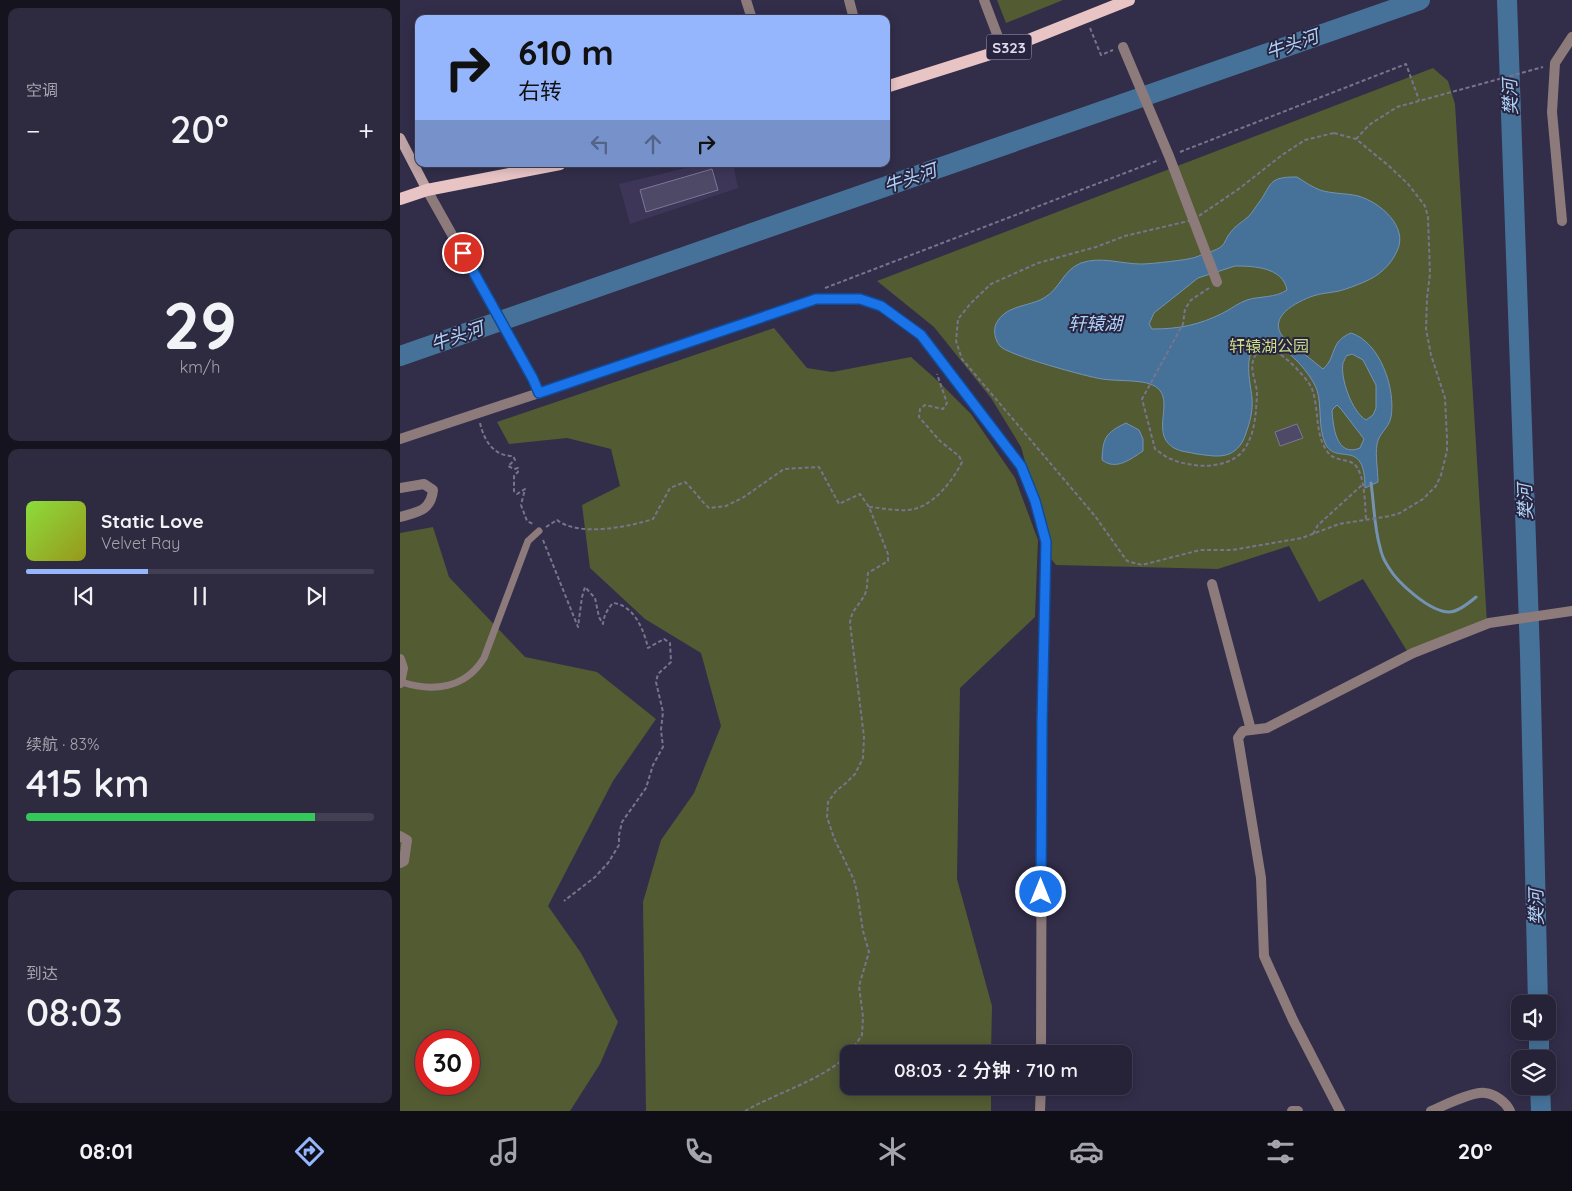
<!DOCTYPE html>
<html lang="zh">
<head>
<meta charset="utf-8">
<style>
  body { margin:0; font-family:Quicksand,"Noto Sans SC",sans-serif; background:#2e2a3f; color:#f1f3f6; height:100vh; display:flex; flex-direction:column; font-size:19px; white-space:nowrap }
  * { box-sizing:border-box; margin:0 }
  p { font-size:16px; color:#a4a4ad }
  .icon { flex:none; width:28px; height:28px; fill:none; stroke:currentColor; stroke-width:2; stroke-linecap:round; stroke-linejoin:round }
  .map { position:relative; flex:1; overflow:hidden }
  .side { display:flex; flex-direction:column; gap:8px; padding:8px; background:#15131e; width:400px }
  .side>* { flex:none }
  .guide { position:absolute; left:15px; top:15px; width:475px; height:152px; border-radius:10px; box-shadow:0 2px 12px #0003,0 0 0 1px #423f52; background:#95b6fd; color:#111; overflow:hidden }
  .tools { position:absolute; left:1111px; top:995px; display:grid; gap:10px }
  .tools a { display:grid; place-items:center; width:45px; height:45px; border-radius:10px; background:#262237; box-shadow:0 2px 12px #0003,0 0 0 1px #423f52; font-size:25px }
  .speed { position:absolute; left:15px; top:1030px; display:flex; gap:10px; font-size:25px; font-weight:700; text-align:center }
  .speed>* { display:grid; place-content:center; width:65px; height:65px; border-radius:50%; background:#262237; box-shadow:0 2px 12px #0003,0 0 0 1px #423f52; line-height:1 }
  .speed .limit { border:8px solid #d22; background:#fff; color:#111 }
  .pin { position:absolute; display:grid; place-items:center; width:42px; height:42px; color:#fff; margin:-21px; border:2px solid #fff; border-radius:50%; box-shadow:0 1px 5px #0007 }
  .me { position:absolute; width:55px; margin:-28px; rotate:0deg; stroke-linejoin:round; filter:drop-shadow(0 0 4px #0008) }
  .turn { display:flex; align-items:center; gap:18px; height:105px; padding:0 20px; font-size:22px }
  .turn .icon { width:65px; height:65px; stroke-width:2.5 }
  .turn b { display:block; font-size:35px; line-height:42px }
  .lanes { display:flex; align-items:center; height:48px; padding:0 20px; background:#0003; justify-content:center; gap:25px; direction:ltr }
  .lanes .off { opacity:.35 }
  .big { font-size:38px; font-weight:600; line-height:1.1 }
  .side .tile { flex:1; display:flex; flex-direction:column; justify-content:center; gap:8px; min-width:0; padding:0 18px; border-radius:10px; background:#2e2a3f }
  .side .dial { align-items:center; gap:0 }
  .dial b { font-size:65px; line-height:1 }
  .song { display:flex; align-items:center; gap:15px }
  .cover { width:60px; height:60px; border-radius:8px; background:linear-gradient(135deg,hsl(90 70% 55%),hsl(60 70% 35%)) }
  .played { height:5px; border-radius:2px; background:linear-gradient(90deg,#95b6fd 35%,#423f52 35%) }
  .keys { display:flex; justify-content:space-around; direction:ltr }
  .heat { display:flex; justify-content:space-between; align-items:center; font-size:28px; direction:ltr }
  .charge { height:8px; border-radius:4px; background:linear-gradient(90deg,#34c759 83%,#423f52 0) }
  .trip { position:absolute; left:440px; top:1045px; width:292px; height:50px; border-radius:10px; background:#262237; box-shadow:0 2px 12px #0003,0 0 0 1px #423f52; font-weight:600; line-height:50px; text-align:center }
  .tab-bar { display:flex; height:80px; justify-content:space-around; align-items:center; background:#0f0e16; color:#a4a4ad }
  .tab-bar .icon { width:35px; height:35px }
  .tab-bar .current { color:#95b6fd }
  .tab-bar b { font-size:22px; color:#f1f3f6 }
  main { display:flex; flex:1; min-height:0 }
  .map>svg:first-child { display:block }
</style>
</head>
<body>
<main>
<section class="side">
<div class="tile"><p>空调</p>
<div class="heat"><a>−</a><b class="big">20°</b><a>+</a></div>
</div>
<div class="tile dial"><b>29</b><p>km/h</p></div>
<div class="tile">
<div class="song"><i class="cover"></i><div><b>Static Love</b><p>Velvet Ray</p></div></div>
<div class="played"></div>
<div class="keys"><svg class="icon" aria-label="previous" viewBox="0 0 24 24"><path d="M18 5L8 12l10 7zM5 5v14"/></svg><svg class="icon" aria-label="pause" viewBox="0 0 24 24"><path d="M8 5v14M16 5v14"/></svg><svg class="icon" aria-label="next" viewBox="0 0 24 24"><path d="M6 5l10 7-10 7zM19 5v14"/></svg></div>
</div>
<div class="tile"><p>续航 · 83%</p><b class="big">415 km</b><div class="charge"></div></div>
<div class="tile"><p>到达</p><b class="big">08:03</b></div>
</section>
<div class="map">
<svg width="1172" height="1111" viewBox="0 0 1172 1111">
  <rect width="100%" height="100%" fill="#322d49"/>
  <path fill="#3d3658" d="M303 164H333L338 188 230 224 219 184Z"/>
  <g fill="#535b33" fill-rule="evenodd">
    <path d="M597 0H663L606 23Z"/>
    <path d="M1033 68 1048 81 1055 104 1087 623 1010 656 963 579 919 602 889 546 818 569 656 565 644 550 643 526 621 447 591 398 534 327 477 281Z"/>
    <path d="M374 328 407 368 432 372 511 357 539 382 571 414 615 478 638 540 635 617 560 688 557 879 592 1006 591 1054H449V1086H591V1111H246L243 902 261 840 294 793 321 726 301 653 245 619 190 568 182 505 220 486 211 449 167 438 109 444 97 422Z"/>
    <path d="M33 527 49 577 125 657 197 672 256 719 213 781 148 906 181 953 218 1022 200 1064 170 1111H0V533ZM26 1041H69V1084H26Z"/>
  </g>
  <g fill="#467299" stroke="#7492b2" fill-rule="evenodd">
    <path d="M897 177C905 182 912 187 920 190 932 194 946 193 958 196 980 202 1009 227 997 251 991 265 979 276 964 282 957 285 947 289 939 291 930 293 921 293 913 296 896 302 867 317 883 337L923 369C937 357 929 342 951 333 980 342 996 389 991 417 989 428 979 433 977 444 975 456 978 470 978 482L965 488C965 436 936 467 925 443 918 427 922 407 917 390 910 371 879 337 858 341 843 357 850 379 852 398 853 411 850 422 846 433 843 443 838 450 829 454 819 458 807 455 797 454 789 452 781 452 774 448 745 431 786 389 742 382 729 380 715 381 702 379 688 377 607 355 600 346 595 340 593 331 596 324 605 305 628 307 644 298 660 289 663 270 681 263 701 256 721 264 741 264 750 264 789 260 796 257 803 254 816 251 822 246 825 243 827 236 830 233 835 226 842 222 848 217 853 212 856 206 860 201 865 195 868 185 874 181 880 177 889 177 897 177ZM835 266C853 266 883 267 887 290 876 298 859 296 847 300 838 303 831 309 823 313 799 325 779 329 752 329L749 324 754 313 798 278ZM952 354 963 360 976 385V408L973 415 966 420C952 412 940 378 943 363 943 363 946 357 946 356ZM937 405 941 409 964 439 960 448C936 458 933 426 932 410Z"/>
    <path d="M726 423 739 430 743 439V451C731 459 716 471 702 460 703 438 705 433 726 423Z"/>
  </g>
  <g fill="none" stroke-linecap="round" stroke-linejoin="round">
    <path stroke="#7492b2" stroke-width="3" d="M971 483C974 503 974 527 980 547 981 553 985 562 989 568 998 583 1030 612 1049 612 1058 612 1069 603 1076 597"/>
    <g stroke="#467299" stroke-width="20">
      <path d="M1107 0 1130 654 1138 1004"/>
      <path d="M0 356 1020 0"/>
      <path d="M1139 1031V1059"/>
      <path d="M1140 1086 1141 1111"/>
    </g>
  </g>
  <g fill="#4e4966" stroke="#7d7798">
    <path d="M312 169 318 190 246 212 240 190Z"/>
    <path d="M897 424 903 438 880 446 875 432Z"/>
  </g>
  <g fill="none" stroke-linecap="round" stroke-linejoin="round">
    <g stroke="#78748c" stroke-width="2" stroke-dasharray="4 2.5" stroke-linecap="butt">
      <path d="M690 28 701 55 713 50"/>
      <path d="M934 133 956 139 989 166 1008 184 1025 206 1028 217 1030 274 1027 298 1026 329 1031 355 1045 398 1047 438V451L1041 475 1036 486 1023 499 1000 513 990 516 939 524 902 538 832 550H800L742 565 727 561 695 516 562 359 556 341 558 319 571 303 591 284 638 263 696 247 725 236 793 220 840 188 882 155 905 140Z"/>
      <path d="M956 139 969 125 997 107 1143 67"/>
      <path d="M780 152 1006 64 1019 100"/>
      <path d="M425 288 759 160"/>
      <path d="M809 288 791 300 785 309 783 324 742 399 755 449C760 452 765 457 771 459 791 468 826 470 842 452 855 437 856 413 857 394 857 384 850 371 853 361 854 356 858 351 862 349 874 342 908 378 912 389 919 408 915 431 925 448 933 463 944 457 954 464 965 473 965 505 966 519"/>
      <path d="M80 423C84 440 93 456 113 456L115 460 108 466 114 469 118 468V472L114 475V491L117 494 125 489 121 505 127 521 133 524"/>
      <path d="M469 507C482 508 496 511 508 510 532 508 552 482 562 462L559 456 540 441 519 417 520 409 525 405 543 409 547 403 537 374"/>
      <path d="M146 527 157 520C179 537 228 527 253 519L270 488 285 482C294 490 300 500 309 508L326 506 344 497 384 469 419 467 439 504 460 494 469 507 488 554V561L468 573C467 580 468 587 465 594 460 605 451 610 450 623L464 737 463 758 455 774 446 783 436 791 428 802 427 817 434 838 454 880 457 892 463 931 469 952 459 986 463 1017 462 1035 449 1054"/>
      <path d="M913 534 918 525 962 485"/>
      <path d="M143 540 178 627 182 597 185 587 195 598 199 617 203 624C204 615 207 610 213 603 234 605 244 630 248 648L264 639 270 643 271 662 258 674 256 682 263 712 261 730 263 747 253 765 246 788 222 822 219 835V845L208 863 195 877 164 901"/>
      <path d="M345 1111C378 1092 421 1081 449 1054"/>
    </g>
    <path stroke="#8d7b7b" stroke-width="7" d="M1 682C33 692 65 689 84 658L128 541 139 531"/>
    <path stroke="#8d7b7b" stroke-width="10" d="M723 47 769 156 817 282"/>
    <g stroke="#8d7b7b" stroke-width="10">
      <path d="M346 0 352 19"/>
      <path d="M449 0 454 19"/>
      <path d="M1162 221 1152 112 1155 63 1172 37"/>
      <path d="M139 393 416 299H459L481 306 521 335 621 466 635 501 646 542 642 722 641 1054"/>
      <path d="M812 584 851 730"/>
      <path d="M640 1111 641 1086"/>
      <path d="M892 1111H898"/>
      <path d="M940 1111 893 1020 864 956 861 878 838 738 843 731 867 728 1013 653 1089 623 1172 611"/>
      <path d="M1031 1111C1043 1106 1073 1091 1085 1093 1095 1094 1106 1102 1110 1111"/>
    </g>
    <g stroke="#8d7b7b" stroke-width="10">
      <path d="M584 0 603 50"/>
      <path d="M0 439 139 393 133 379 27 190"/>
      <path d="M0 488 24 484 33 490C31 511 17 512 0 517"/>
      <path d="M0 659 3 668 0 683"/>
      <path d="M0 836 7 840 4 861 0 863"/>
    </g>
    <path stroke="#c0a4a5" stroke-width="10" d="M0 138 27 190"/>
    <g stroke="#e8c4c5" stroke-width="12">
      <path d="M486 87 603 50 729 0"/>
      <path d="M0 199 27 190 160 164"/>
    </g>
  </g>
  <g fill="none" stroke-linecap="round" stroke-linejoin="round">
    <defs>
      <path id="route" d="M63 253 133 379 139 393 416 299H460L481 306 521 335 621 466 635 501 646 542 642 722 641 892"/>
    </defs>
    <use href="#route" stroke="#114b97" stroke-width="12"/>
    <use href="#route" stroke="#1a73e8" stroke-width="9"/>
  </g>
  <g text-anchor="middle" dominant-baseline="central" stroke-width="4" stroke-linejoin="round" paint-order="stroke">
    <rect fill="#28233e" stroke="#a7a4b8" stroke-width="1" x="586.5" y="34.5" width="45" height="25" rx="4"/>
    <g font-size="15" font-weight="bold" fill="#dedbed">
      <text x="609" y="47">S323</text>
    </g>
    <g font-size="16" fill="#cbdd89" stroke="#28233e">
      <text x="869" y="346">轩辕湖公园</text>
    </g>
    <g font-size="18" font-style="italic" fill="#aed4f8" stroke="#28233e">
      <text transform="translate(892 44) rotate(-19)">牛头河</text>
      <text transform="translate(1110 97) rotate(-92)">樊河</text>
      <text transform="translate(510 178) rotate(-19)">牛头河</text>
      <text x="695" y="323">轩辕湖</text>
      <text transform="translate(57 336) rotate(-19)">牛头河</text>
      <text transform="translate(1125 502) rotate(-92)">樊河</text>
      <text transform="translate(1136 907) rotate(-91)">樊河</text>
    </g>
  </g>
</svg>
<div class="tools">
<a><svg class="icon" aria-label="sound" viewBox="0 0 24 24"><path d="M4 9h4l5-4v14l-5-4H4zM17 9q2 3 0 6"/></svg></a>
<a><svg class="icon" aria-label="layers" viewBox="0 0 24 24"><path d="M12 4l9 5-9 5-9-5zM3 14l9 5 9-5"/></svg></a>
</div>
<div class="speed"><div class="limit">30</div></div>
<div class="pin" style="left:63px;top:253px;background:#d93025"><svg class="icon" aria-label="arrive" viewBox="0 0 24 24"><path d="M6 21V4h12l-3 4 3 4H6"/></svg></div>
<svg class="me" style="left:641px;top:892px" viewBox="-20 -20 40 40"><circle r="17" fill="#1a73e8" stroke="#fff" stroke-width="3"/><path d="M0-11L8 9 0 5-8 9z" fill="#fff"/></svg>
<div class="trip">08:03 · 2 分钟 · 710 m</div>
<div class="guide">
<div class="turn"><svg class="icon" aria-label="right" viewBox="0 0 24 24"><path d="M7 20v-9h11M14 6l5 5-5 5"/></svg><div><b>610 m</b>右转</div></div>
<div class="lanes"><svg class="icon off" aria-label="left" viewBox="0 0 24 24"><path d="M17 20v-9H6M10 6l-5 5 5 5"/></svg><svg class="icon off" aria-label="ahead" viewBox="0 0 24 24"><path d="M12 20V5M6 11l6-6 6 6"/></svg><svg class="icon" aria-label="right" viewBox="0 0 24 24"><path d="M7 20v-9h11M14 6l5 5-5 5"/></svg></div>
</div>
</div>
</main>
<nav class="tab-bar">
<b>08:01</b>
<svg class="icon current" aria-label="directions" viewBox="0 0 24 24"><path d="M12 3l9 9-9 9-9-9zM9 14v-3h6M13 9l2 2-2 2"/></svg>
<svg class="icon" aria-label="music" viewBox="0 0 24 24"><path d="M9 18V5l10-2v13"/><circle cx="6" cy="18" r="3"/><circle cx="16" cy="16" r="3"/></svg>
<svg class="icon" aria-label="phone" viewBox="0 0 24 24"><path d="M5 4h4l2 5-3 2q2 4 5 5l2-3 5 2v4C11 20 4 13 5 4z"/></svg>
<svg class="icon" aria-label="climate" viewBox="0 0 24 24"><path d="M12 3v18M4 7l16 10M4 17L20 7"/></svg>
<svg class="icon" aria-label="car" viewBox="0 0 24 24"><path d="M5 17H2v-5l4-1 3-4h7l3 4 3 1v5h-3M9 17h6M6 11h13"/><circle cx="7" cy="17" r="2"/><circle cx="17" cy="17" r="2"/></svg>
<svg class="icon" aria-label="filters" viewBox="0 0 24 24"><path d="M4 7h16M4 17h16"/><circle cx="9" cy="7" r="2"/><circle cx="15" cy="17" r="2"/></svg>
<b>20°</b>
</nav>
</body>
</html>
